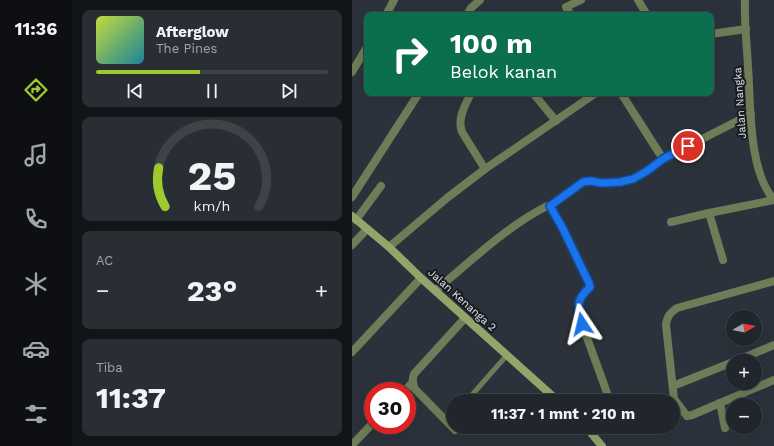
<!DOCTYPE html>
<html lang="id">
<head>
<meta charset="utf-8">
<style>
  body { margin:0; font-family:"Work Sans",sans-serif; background:#292e34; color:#f1f3f6; height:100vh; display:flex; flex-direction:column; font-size:15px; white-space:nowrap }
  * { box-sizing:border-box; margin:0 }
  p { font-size:13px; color:#a2a5a9 }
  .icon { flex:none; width:22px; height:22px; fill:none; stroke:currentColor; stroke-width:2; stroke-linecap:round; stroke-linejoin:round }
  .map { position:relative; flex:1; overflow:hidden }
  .sheet { display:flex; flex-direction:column; gap:10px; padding:10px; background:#121518; width:280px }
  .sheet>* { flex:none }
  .top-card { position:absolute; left:12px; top:12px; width:350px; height:84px; border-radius:8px; box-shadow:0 4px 16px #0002,0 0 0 1px #3e4348; background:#0b6e4f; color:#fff; overflow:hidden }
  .needle { width:26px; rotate:80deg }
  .controls { position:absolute; left:374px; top:310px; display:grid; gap:8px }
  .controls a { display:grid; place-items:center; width:36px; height:36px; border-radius:50%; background:#21262c; box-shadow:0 4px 16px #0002,0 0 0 1px #3e4348; font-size:20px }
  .speed { position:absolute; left:12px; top:382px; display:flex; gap:8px; font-size:20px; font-weight:700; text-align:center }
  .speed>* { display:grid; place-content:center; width:52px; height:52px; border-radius:50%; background:#21262c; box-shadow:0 4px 16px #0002,0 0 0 1px #3e4348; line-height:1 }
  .speed .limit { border:6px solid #d22; background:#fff; color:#111 }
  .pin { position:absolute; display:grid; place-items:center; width:34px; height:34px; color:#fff; margin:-17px; border:2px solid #fff; border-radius:50%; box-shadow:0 1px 4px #0007 }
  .me { position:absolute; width:44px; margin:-22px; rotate:350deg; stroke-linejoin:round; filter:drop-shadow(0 0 3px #0008) }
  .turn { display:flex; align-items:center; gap:14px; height:84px; padding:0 20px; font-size:18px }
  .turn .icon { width:52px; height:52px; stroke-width:2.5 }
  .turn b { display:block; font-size:28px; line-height:34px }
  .big { font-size:30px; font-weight:700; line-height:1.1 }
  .sheet .card { flex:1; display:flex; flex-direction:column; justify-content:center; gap:6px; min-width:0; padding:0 14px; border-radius:8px; background:#292e34 }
  .sheet .dial { align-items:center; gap:0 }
  .dial svg { height:104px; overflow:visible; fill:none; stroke:#3e4348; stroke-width:7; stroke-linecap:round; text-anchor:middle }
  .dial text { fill:#f1f3f6; stroke:none }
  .song { display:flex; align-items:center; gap:12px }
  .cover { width:48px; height:48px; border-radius:6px; background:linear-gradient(135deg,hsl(70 70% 55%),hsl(190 70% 35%)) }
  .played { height:4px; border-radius:2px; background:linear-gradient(90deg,#9eca2f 45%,#3e4348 45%) }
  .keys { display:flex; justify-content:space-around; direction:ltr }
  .heat { display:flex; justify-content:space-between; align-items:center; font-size:22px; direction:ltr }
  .trip { position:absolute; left:94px; top:394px; width:234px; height:40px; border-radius:20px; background:#21262c; box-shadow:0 4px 16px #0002,0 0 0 1px #3e4348; font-weight:700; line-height:40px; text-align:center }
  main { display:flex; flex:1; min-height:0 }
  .dock { display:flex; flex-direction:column; width:72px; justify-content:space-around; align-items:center; background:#0d0f12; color:#a2a5a9 }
  .dock .icon { width:28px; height:28px }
  .dock .active { color:#9eca2f }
  .dock b { font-size:18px; color:#f1f3f6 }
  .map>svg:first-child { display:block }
</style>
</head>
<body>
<main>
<nav class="dock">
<b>11:36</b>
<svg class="icon active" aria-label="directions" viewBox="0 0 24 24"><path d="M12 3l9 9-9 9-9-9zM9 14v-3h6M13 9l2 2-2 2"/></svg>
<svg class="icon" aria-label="music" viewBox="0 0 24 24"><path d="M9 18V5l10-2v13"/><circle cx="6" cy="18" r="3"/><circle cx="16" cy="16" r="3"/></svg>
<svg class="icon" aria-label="phone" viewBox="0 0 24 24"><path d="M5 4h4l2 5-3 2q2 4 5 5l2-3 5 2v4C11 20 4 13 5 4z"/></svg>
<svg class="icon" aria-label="climate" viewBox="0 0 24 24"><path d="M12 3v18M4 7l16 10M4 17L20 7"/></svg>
<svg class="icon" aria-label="car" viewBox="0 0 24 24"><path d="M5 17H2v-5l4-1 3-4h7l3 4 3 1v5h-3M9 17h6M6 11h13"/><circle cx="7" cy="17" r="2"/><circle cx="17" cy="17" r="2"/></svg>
<svg class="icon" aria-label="filters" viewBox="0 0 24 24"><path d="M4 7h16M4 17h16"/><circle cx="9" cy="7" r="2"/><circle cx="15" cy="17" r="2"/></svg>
</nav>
<section class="sheet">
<div class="card">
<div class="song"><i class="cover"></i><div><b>Afterglow</b><p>The Pines</p></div></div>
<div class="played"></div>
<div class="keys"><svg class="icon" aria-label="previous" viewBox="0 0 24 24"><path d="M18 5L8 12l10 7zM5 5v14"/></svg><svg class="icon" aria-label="pause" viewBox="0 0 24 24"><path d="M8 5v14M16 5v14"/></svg><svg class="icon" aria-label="next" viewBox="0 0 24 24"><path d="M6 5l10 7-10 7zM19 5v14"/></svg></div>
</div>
<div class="card dial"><svg viewBox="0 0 100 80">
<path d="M14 69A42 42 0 1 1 86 69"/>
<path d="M14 69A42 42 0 0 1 9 39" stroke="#9eca2f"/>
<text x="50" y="56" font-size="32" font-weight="700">25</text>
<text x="50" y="72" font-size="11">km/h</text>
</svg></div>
<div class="card"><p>AC</p>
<div class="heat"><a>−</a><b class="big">23°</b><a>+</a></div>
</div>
<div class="card"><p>Tiba</p><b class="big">11:37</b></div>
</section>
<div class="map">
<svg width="422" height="446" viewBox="0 0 422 446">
  <rect width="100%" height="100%" fill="#2c323b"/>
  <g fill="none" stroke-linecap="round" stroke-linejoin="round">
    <path stroke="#6e7c58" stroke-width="5" d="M119 396 155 355"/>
    <g stroke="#6e7c58" stroke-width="8">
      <path d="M286 0 295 15"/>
      <path d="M34 15 42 0"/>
      <path d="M115 15 119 8 128 0"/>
      <path d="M219 15 214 7 229 0"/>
      <path d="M359 34 394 29"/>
      <path d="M0 72 15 47"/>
      <path d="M119 93C113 106 105 118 110 132L133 169"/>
      <path d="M181 93 204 121"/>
      <path d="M269 93 311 159"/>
      <path d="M0 197 67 93"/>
      <path d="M198 206 231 182H268L281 179 295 171 311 159 399 114"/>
      <path d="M357 213 371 260"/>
      <path d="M4 220 29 186"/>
      <path d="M319 222 357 213 422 200"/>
      <path d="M0 245 15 229"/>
      <path d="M37 247 95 198 133 169 244 93"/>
      <path d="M422 281 325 308C318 313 315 316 314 325L322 399 335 416 340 415 422 380"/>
      <path d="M84 290C119 261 154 227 195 206H198L210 227 237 283 238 287C224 301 226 306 230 324L258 401"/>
      <path d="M0 352 69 278"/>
      <path d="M384 361 422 345"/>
      <path d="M321 386 381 362"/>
      <path d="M53 391 60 383"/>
      <path d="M313 401 322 399"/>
      <path d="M368 403 373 428"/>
      <path d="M103 430 63 389C60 383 60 379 62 374L113 318"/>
      <path d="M0 445 21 423"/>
    </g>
    <path stroke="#6e7c58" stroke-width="8" d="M393 0C392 22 395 45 396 67 399 106 396 170 422 200"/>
    <g stroke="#90a66b" stroke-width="8">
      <path d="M0 216 37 247 69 278 206 401"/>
      <path d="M234 427 250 446"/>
    </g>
  </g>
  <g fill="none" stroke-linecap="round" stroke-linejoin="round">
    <defs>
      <path id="route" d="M230 324C226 306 223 301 238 287L237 283 210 227 198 206 231 182 238 181 250 183 268 182 281 179 295 171 311 159 336 146"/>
    </defs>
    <use href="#route" stroke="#114b97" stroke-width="10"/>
    <use href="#route" stroke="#1a73e8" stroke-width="7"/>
  </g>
  <g text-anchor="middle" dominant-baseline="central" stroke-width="4" stroke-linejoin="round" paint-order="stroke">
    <g font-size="11" fill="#e1e5eb" stroke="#171a1e">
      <text transform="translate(388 103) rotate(-94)">Jalan Nangka</text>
      <text transform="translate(110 300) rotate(42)">Jalan Kenanga 2</text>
    </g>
  </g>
</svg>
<div class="controls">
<a><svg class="needle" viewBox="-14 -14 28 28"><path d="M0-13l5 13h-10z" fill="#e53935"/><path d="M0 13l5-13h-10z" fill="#a2a5a9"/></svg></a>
<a>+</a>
<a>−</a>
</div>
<div class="speed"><div class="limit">30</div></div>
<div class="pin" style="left:336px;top:146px;background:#d93025"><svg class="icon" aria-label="arrive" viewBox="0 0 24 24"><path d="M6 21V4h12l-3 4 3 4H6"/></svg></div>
<svg class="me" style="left:230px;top:324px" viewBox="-20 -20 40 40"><path d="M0-17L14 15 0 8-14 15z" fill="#1a73e8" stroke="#fff" stroke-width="4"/></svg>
<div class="trip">11:37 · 1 mnt · 210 m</div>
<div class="top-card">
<div class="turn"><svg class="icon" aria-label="right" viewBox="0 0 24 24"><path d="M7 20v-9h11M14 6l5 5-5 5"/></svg><div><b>100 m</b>Belok kanan</div></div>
</div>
</div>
</main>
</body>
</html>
